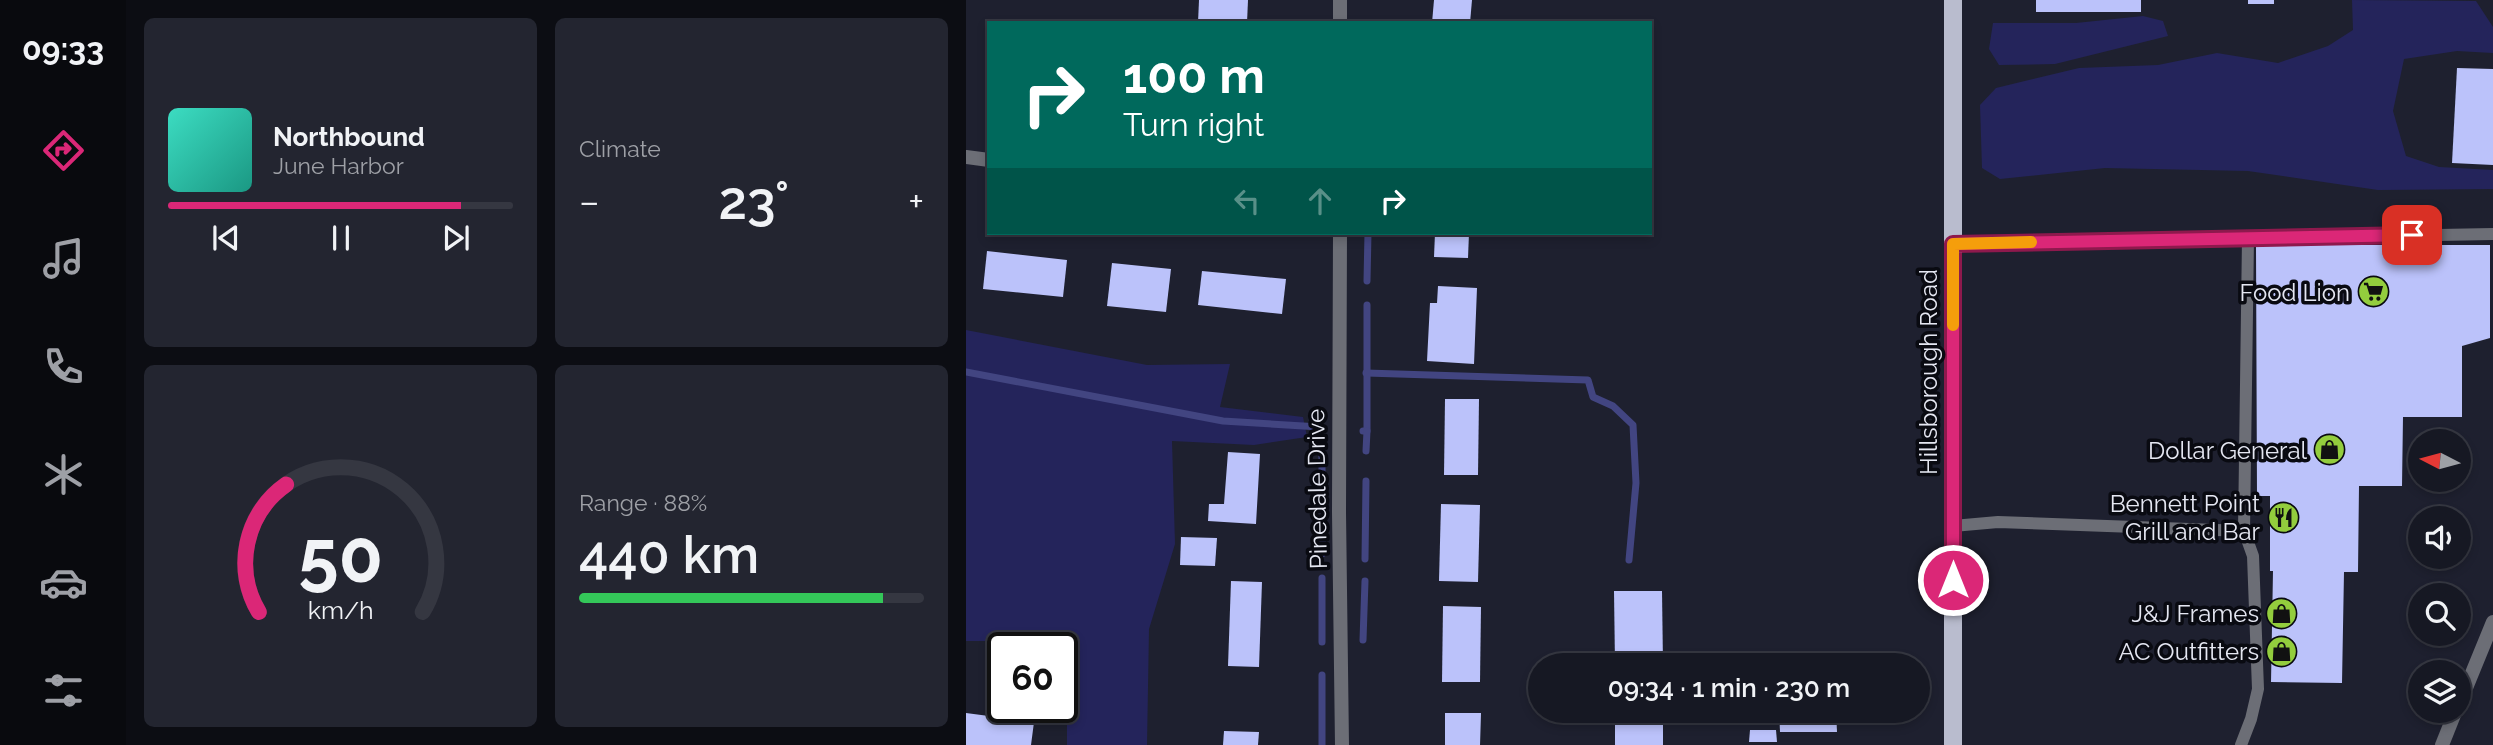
<!DOCTYPE html>
<html lang="en">
<head>
<meta charset="utf-8">
<style>
  body { margin:0; font-family:Raleway,sans-serif; background:#232530; color:#f1f3f6; height:100vh; display:flex; flex-direction:column; font-size:26px; white-space:nowrap }
  * { box-sizing:border-box; margin:0 }
  p { font-size:23px; color:#9ea0a6 }
  .icon { flex:none; width:38px; height:38px; fill:none; stroke:currentColor; stroke-width:2; stroke-linecap:round; stroke-linejoin:round }
  .map { position:relative; flex:1; overflow:hidden }
  .side { display:flex; flex-direction:column; gap:18px; padding:18px; background:#0c0d13; width:840px }
  .side>* { flex:none }
  .hud { position:absolute; left:21px; top:21px; width:665px; height:214px; border-radius:0px; box-shadow:0 4px 10px #0003,0 0 0 2px #353741; background:#00695c; color:#fff; overflow:hidden }
  .needle { width:46px; rotate:276deg }
  .buttons { position:absolute; left:1442px; top:429px; display:grid; gap:14px }
  .buttons a { display:grid; place-items:center; width:63px; height:63px; border-radius:50%; background:#161823; box-shadow:0 4px 10px #0003,0 0 0 2px #353741; font-size:35px }
  .speed { position:absolute; left:21px; top:632px; display:flex; gap:14px; font-size:35px; font-weight:700; text-align:center }
  .speed>* { display:grid; place-content:center; width:91px; height:91px; border-radius:50%; background:#161823; box-shadow:0 4px 10px #0003,0 0 0 2px #353741; line-height:1 }
  .speed .limit { border:4px solid #111; border-radius:10px; background:#fff; color:#111 }
  .pin { position:absolute; display:grid; place-items:center; width:60px; height:60px; color:#fff; margin:-30px; border-radius:14px; box-shadow:0 4px 10px #0006 }
  .me { position:absolute; width:77px; margin:-38px; rotate:0deg; stroke-linejoin:round; filter:drop-shadow(0 0 5px #0008) }
  .turn { display:flex; align-items:center; gap:24px; height:147px; padding:0 21px; font-size:32px }
  .turn .icon { width:91px; height:91px; stroke-width:2.5 }
  .turn b { display:block; font-size:49px; line-height:60px }
  .lanes { display:flex; align-items:center; height:66px; padding:0 21px; background:#0003; justify-content:center; gap:35px; direction:ltr }
  .lanes .off { opacity:.35 }
  .big { font-size:52px; font-weight:600; line-height:1.1 }
  .side .card { flex:1; display:flex; flex-direction:column; justify-content:center; gap:10px; min-width:0; padding:0 24px; border-radius:10px; background:#232530 }
  .side .dial { align-items:center; gap:0 }
  .dial svg { height:182px; overflow:visible; fill:none; stroke:#353741; stroke-width:7; stroke-linecap:round; text-anchor:middle }
  .dial text { fill:#f1f3f6; stroke:none }
  .song { display:flex; align-items:center; gap:21px }
  .cover { width:84px; height:84px; border-radius:10px; background:linear-gradient(135deg,hsl(170 70% 55%),hsl(170 70% 35%)) }
  .played { height:7px; border-radius:4px; background:linear-gradient(90deg,#db2777 85%,#353741 85%) }
  .keys { display:flex; justify-content:space-around; direction:ltr }
  .heat { display:flex; justify-content:space-between; align-items:center; font-size:38px; direction:ltr }
  .charge { height:10px; border-radius:5px; background:linear-gradient(90deg,#34c759 88%,#353741 0) }
  .side .tiles { flex:1; display:grid; gap:18px; grid-template-columns:repeat(2,1fr) }
  .trip { position:absolute; left:562px; top:653px; width:402px; height:70px; border-radius:35px; background:#161823; box-shadow:0 4px 10px #0003,0 0 0 2px #353741; font-weight:600; line-height:70px; text-align:center }
  main { display:flex; flex:1; min-height:0 }
  .menu { display:flex; flex-direction:column; width:126px; justify-content:space-around; align-items:center; background:#090a0e; color:#9ea0a6 }
  .menu .icon { width:49px; height:49px }
  .menu .active { color:#db2777 }
  .menu b { font-size:32px; color:#f1f3f6 }
  .map>svg:first-child { display:block }
</style>
</head>
<body>
<main>
<nav class="menu">
<b>09:33</b>
<svg class="icon active" aria-label="directions" viewBox="0 0 24 24"><path d="M12 3l9 9-9 9-9-9zM9 14v-3h6M13 9l2 2-2 2"/></svg>
<svg class="icon" aria-label="music" viewBox="0 0 24 24"><path d="M9 18V5l10-2v13"/><circle cx="6" cy="18" r="3"/><circle cx="16" cy="16" r="3"/></svg>
<svg class="icon" aria-label="phone" viewBox="0 0 24 24"><path d="M5 4h4l2 5-3 2q2 4 5 5l2-3 5 2v4C11 20 4 13 5 4z"/></svg>
<svg class="icon" aria-label="climate" viewBox="0 0 24 24"><path d="M12 3v18M4 7l16 10M4 17L20 7"/></svg>
<svg class="icon" aria-label="car" viewBox="0 0 24 24"><path d="M5 17H2v-5l4-1 3-4h7l3 4 3 1v5h-3M9 17h6M6 11h13"/><circle cx="7" cy="17" r="2"/><circle cx="17" cy="17" r="2"/></svg>
<svg class="icon" aria-label="filters" viewBox="0 0 24 24"><path d="M4 7h16M4 17h16"/><circle cx="9" cy="7" r="2"/><circle cx="15" cy="17" r="2"/></svg>
</nav>
<section class="side">
<div class="tiles">
<div class="card">
<div class="song"><i class="cover"></i><div><b>Northbound</b><p>June Harbor</p></div></div>
<div class="played"></div>
<div class="keys"><svg class="icon" aria-label="previous" viewBox="0 0 24 24"><path d="M18 5L8 12l10 7zM5 5v14"/></svg><svg class="icon" aria-label="pause" viewBox="0 0 24 24"><path d="M8 5v14M16 5v14"/></svg><svg class="icon" aria-label="next" viewBox="0 0 24 24"><path d="M6 5l10 7-10 7zM19 5v14"/></svg></div>
</div>
<div class="card"><p>Climate</p>
<div class="heat"><a>−</a><b class="big">23°</b><a>+</a></div>
</div>
<div class="card dial"><svg viewBox="0 0 100 80">
<path d="M14 69A42 42 0 1 1 86 69"/>
<path d="M14 69A42 42 0 0 1 26 13" stroke="#db2777"/>
<text x="50" y="56" font-size="32" font-weight="700">50</text>
<text x="50" y="72" font-size="11">km/h</text>
</svg></div>
<div class="card"><p>Range · 88%</p><b class="big">440 km</b><div class="charge"></div></div>
</div>
</section>
<div class="map">
<svg width="1527" height="745" viewBox="0 0 1527 745">
  <rect width="100%" height="100%" fill="#1e202f"/>
  <g fill="#24245b">
    <path d="M1386 0 1510 1 1527 27V53L1491 51 1438 59 1427 111 1440 156 1473 167 1527 170V189L1412 190 1282 171 1139 168 1034 179 1016 168 1014 105 1030 88 1113 68 1192 65 1251 53 1312 63 1362 46 1387 30Z"/>
    <path d="M1177 16 1197 21 1202 36 1089 64 1033 65 1023 49 1027 23H1110Z"/>
    <path d="M0 330 181 365 264 364 254 407 337 417 341 437 288 445 206 441 209 544 183 629 181 745H101V657L96 656V648L68 647 45 641H0Z"/>
  </g>
  <g fill="none" stroke-linecap="round" stroke-linejoin="round">
    <g stroke="#424581" stroke-width="7">
      <path d="M401 281 402 233"/>
      <path d="M0 372 257 421 354 427"/>
      <path d="M400 373 622 380 627 397 647 406 667 425 670 483 663 560"/>
      <path d="M348 427 356 436V492"/>
      <path d="M397 431H401V305"/>
      <path d="M400 451 401 431"/>
      <path d="M356 554 357 524"/>
      <path d="M399 559 400 481"/>
      <path d="M356 578V642"/>
      <path d="M397 640 399 581"/>
      <path d="M356 745V675"/>
    </g>
  </g>
  <g fill="#bbc2fa">
    <path d="M233 0H282L281 23H232Z"/>
    <path d="M468 0H506L504 23H466Z"/>
    <rect x="1070" y="0" width="105" height="12"/>
    <rect x="1282" y="0" width="26" height="4"/>
    <path d="M1491 68 1527 69V165L1486 163Z"/>
    <path d="M469 233H503L502 258 468 257Z"/>
    <path d="M1290 245H1524V338L1496 346V417H1437L1436 486H1393L1392 572H1378L1376 683 1305 682 1307 571H1304V496H1291Z"/>
    <path d="M21 251 101 260 97 297 17 289Z"/>
    <path d="M146 263 205 269 200 312 141 306Z"/>
    <path d="M236 271 320 279 316 314 232 305Z"/>
    <path d="M472 286 511 288 508 364 461 361 464 303H471Z"/>
    <path d="M479 399H513L512 475H478Z"/>
    <path d="M262 452 294 454 290 524 242 521 243 504H258Z"/>
    <path d="M475 504 514 505 512 582 473 581Z"/>
    <path d="M215 537 251 538 249 566 214 565Z"/>
    <path d="M265 581 296 582 293 667 262 666Z"/>
    <path d="M648 591H696L697 665H649Z"/>
    <path d="M477 606 515 607 514 682H476Z"/>
    <path d="M869 653V665H827V654Z"/>
    <path d="M40 707H70L65 745H0V713L38 718Z"/>
    <rect x="649" y="710" width="48" height="35"/>
    <path d="M813 710H870L871 732H814Z"/>
    <path d="M479 713H515L514 745H479Z"/>
    <path d="M784 730H810L811 742H783Z"/>
    <path d="M258 731 293 732 292 745H257Z"/>
  </g>
  <g fill="none" stroke-linecap="round" stroke-linejoin="round">
    <g stroke="#6c6e76" stroke-width="12">
      <path d="M987 244 1527 234"/>
      <path d="M987 526 1032 522 1278 531"/>
      <path d="M1275 745 1285 719 1292 689 1287 556 1278 531 1282 238"/>
    </g>
    <g stroke="#6c6e76" stroke-width="14">
      <path d="M374 23V0"/>
      <path d="M0 157 23 160"/>
      <path d="M374 233 373 512 376 745"/>
    </g>
    <g stroke="#6c6e76" stroke-width="14">
      <path d="M1493 705 1527 622"/>
      <path d="M1476 745 1490 710"/>
    </g>
    <path stroke="#b9bcce" stroke-width="18" d="M987 745V0"/>
  </g>
  <g fill="none" stroke-linecap="round" stroke-linejoin="round">
    <defs>
      <path id="route" d="M987 580V244L1446 235"/>
    </defs>
    <use href="#route" stroke="#8e194d" stroke-width="18"/>
    <use href="#route" stroke="#db2777" stroke-width="12"/>
    <path stroke="#f59e0b" stroke-width="12" d="M987 325V244L1065 242"/>
  </g>
  <defs>
    <symbol id="supermarket-disc" viewBox="-11 -11 22 22"><circle r="9.5" fill="#93cd3d" stroke="#090a11"/><path d="M-6-5.5h2.5l.6 2H6L4.5 2H-2.5L-4.4-4H-6ZM-1.5 3.2a1.3 1.3 0 1 0 .1 0ZM3 3.2a1.3 1.3 0 1 0 .1 0Z" fill="#111"/></symbol>
    <symbol id="shop-disc" viewBox="-11 -11 22 22"><circle r="9.5" fill="#93cd3d" stroke="#090a11"/><path d="M-5-2.5h2.3a2.7 3.5 0 0 1 5.4 0H5L5.5 6h-11ZM-1.5-2.5h3a1.5 2.3 0 0 0-3 0Z" fill="#111"/></symbol>
    <symbol id="restaurant-disc" viewBox="-11 -11 22 22"><circle r="9.5" fill="#93cd3d" stroke="#090a11"/><path d="M-5-6h1v4h1v-4h1v4h1v-4h1v5L-1.5 .5V6h-2V.5L-5-1ZM5-6V6H3V1.5H1.5Q1.5-4 5-6Z" fill="#111"/></symbol>
  </defs>
  <g fill-rule="evenodd">
    <use href="#supermarket-disc" x="1390" y="274" width="35" height="35"/>
    <use href="#shop-disc" x="1346" y="432" width="35" height="35"/>
    <use href="#restaurant-disc" x="1300" y="500" width="35" height="35"/>
    <use href="#shop-disc" x="1298" y="596" width="35" height="35"/>
    <use href="#shop-disc" x="1298" y="634" width="35" height="35"/>
  </g>
  <g text-anchor="middle" dominant-baseline="central" stroke-width="7" stroke-linejoin="round" paint-order="stroke">
    <g font-size="24" fill="#e5e7f2" stroke="#090a11" text-anchor="end">
      <text x="1384" y="292">Food Lion</text>
      <text x="1341" y="450">Dollar General</text>
      <text x="1294" y="503">Bennett Point<tspan x="1294" dy="28">Grill and Bar</tspan></text>
      <text x="1293" y="613">J&amp;J Frames</text>
      <text x="1293" y="651">AC Outfitters</text>
    </g>
    <g font-size="24" fill="#e5e7f2" stroke="#090a11">
      <text transform="translate(962 372) rotate(-90)">Hillsborough Road</text>
      <text transform="translate(351 489) rotate(-91)">Pinedale Drive</text>
    </g>
  </g>
</svg>
<div class="buttons">
<a><svg class="needle" viewBox="-14 -14 28 28"><path d="M0-13l5 13h-10z" fill="#e53935"/><path d="M0 13l5-13h-10z" fill="#9ea0a6"/></svg></a>
<a><svg class="icon" aria-label="sound" viewBox="0 0 24 24"><path d="M4 9h4l5-4v14l-5-4H4zM17 9q2 3 0 6"/></svg></a>
<a><svg class="icon" aria-label="search" viewBox="0 0 24 24"><circle cx="10" cy="10" r="6"/><path d="M15 15l6 6"/></svg></a>
<a><svg class="icon" aria-label="layers" viewBox="0 0 24 24"><path d="M12 4l9 5-9 5-9-5zM3 14l9 5 9-5"/></svg></a>
</div>
<div class="speed"><div class="limit">60</div></div>
<div class="pin" style="left:1446px;top:235px;background:#d93025"><svg class="icon" aria-label="arrive" viewBox="0 0 24 24"><path d="M6 21V4h12l-3 4 3 4H6"/></svg></div>
<svg class="me" style="left:987px;top:580px" viewBox="-20 -20 40 40"><circle r="17" fill="#db2777" stroke="#fff" stroke-width="3"/><path d="M0-11L8 9 0 5-8 9z" fill="#fff"/></svg>
<div class="trip">09:34 · 1 min · 230 m</div>
<div class="hud">
<div class="turn"><svg class="icon" aria-label="right" viewBox="0 0 24 24"><path d="M7 20v-9h11M14 6l5 5-5 5"/></svg><div><b>100 m</b>Turn right</div></div>
<div class="lanes"><svg class="icon off" aria-label="left" viewBox="0 0 24 24"><path d="M17 20v-9H6M10 6l-5 5 5 5"/></svg><svg class="icon off" aria-label="ahead" viewBox="0 0 24 24"><path d="M12 20V5M6 11l6-6 6 6"/></svg><svg class="icon" aria-label="right" viewBox="0 0 24 24"><path d="M7 20v-9h11M14 6l5 5-5 5"/></svg></div>
</div>
</div>
</main>
</body>
</html>
